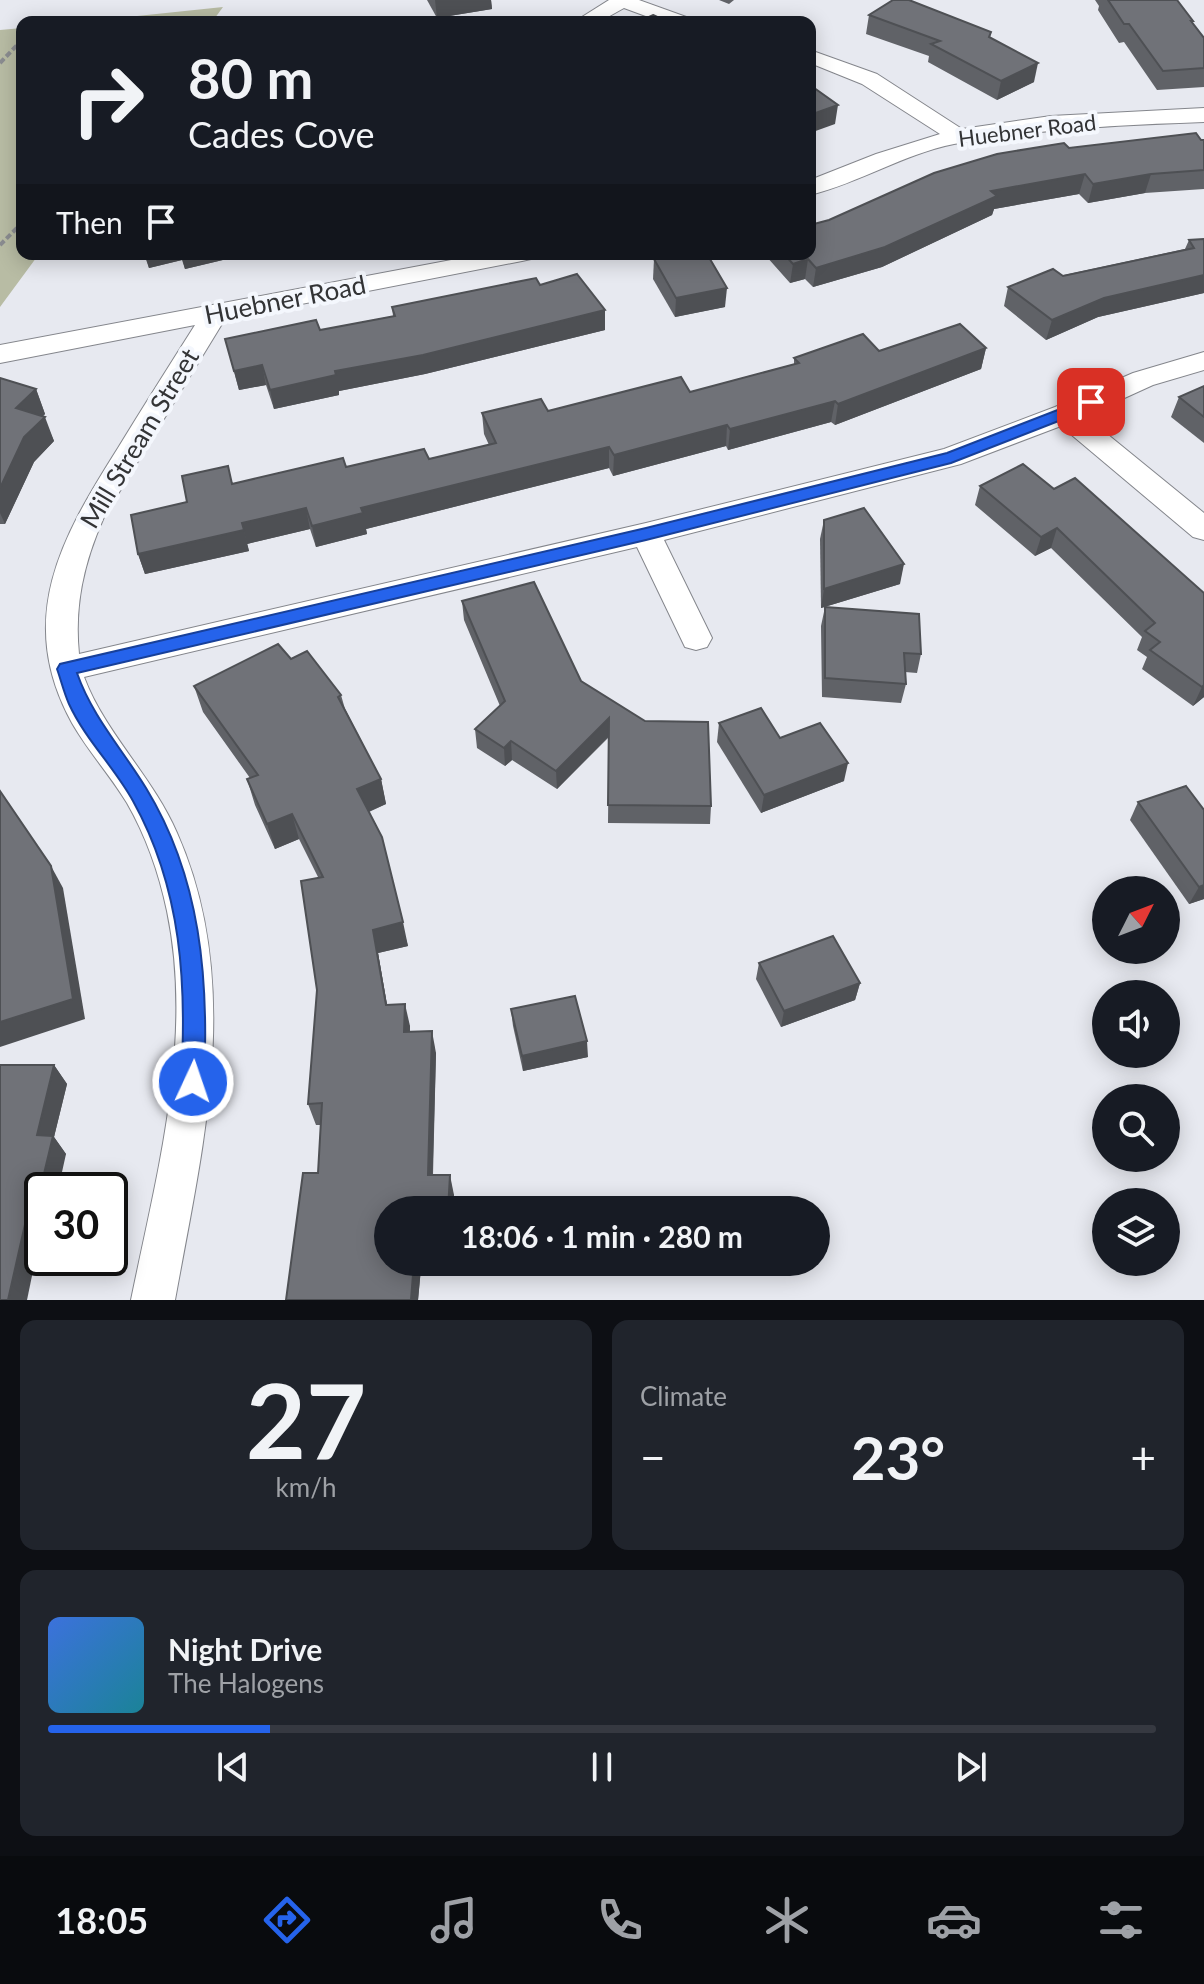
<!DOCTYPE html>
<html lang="en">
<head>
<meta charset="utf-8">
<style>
  body { margin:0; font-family:Lato,sans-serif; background:#20242c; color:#f1f3f6; height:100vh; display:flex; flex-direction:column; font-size:30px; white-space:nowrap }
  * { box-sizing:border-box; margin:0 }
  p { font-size:26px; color:#9ea1a6 }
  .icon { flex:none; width:44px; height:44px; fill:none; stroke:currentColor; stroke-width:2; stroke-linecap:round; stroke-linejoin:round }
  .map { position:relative; height:1300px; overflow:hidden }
  .details { display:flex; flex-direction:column; gap:20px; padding:20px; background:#0d0f14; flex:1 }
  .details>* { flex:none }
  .banner { position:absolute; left:16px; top:16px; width:800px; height:244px; border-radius:16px; box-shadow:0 4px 20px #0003; background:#171b24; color:#f1f3f6; overflow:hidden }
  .needle { width:52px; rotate:48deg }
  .tools { position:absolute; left:1092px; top:876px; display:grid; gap:16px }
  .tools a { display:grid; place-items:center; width:88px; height:88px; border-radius:50%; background:#171b24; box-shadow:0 4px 20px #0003; font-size:40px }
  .speed { position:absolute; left:24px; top:1172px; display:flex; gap:16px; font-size:40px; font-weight:700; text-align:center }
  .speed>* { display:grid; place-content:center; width:104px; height:104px; border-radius:50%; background:#171b24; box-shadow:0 4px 20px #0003; line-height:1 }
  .speed .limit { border:4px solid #111; border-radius:12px; background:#fff; color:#111 }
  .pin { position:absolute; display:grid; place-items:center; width:68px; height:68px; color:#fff; margin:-34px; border-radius:16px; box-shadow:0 4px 12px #0006 }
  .me { position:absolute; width:88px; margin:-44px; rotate:3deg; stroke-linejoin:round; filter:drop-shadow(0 0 6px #0008) }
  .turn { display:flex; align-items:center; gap:28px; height:168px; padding:0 40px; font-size:36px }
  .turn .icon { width:104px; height:104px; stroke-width:2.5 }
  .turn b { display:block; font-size:56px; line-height:68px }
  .then { display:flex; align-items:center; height:76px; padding:0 40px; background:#0003; gap:16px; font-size:30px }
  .big { font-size:60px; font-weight:700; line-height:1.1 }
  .details .tile { flex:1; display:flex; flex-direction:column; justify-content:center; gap:12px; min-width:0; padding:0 28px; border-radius:16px; background:#20242c }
  .details .dial { align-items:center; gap:0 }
  .dial b { font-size:104px; line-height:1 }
  .song { display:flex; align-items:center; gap:24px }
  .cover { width:96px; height:96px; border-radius:12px; background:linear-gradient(135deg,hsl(220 70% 55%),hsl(190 70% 35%)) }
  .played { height:8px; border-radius:4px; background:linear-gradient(90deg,#2563eb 20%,#363941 20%) }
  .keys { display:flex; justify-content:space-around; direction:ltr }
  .heat { display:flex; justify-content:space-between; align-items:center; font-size:44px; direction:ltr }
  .details .tiles { flex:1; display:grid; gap:20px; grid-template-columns:1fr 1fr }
  .tile:last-child { grid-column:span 2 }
  .trip { position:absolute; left:374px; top:1196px; width:456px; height:80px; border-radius:40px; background:#171b24; box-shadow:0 4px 20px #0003; font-weight:700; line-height:80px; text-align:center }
  .tab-bar { display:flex; height:128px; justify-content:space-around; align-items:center; background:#090b0e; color:#9ea1a6 }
  .tab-bar .icon { width:56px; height:56px }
  .tab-bar .active { color:#2563eb }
  .tab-bar b { font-size:36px; color:#f1f3f6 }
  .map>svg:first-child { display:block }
</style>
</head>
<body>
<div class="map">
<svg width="1204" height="1300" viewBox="0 0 1204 1300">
  <rect width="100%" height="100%" fill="#e7e9f0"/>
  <g fill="#b8bca4">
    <path d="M223 7 212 22H80Z"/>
    <path d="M22 28V254H39L0 307V30Z"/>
  </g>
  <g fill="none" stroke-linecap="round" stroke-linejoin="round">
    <defs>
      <g id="street">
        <path d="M609 0H639L689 18 692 22H662L624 8 599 22H574Z"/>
        <path d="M810 50 877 74 962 129 1051 116 1204 108V122C1120 125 1037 129 954 144 904 154 859 183 810 195V180L876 154 940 134 862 84 810 63Z"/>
        <path d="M483 254H534L531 259 522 261 225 319 104 517C84 562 74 605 79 654L646 523 944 449 1055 407 1133 373 1204 352V370L1153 385 1085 416 1204 513V540L1193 537 1061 426 961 464 664 540 712 638 707 647 696 650 685 647 637 547 84 677C105 733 153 777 177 833 244 984 203 1145 175 1300H131C157 1173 194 1040 167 911 159 873 146 836 127 803 110 775 88 751 72 723 15 619 61 538 118 448 143 407 169 366 195 325L0 363V345Z"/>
      </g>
    </defs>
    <use href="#street" stroke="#84868c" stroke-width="2"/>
    <g stroke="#8a8c90" stroke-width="4" stroke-dasharray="6 3" stroke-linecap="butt">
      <path d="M0 63 22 40"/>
      <path d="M0 245 22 223"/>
    </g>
    <use href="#street" fill="#fff" fill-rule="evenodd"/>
  </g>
  <g fill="#606267">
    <path d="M427 0H491L492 9 437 18Z"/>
    <path d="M719 0H734L729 4Z"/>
    <path d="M1095 0H1177L1193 21 1192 23 1204 38V87L1157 90 1124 42 1119 43 1098 10 1099 6Z"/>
    <path d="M869 15 991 32 990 38 1034 82 997 100 928 62 929 56 866 34Z"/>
    <path d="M1204 140V189L1145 193 1088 203 1079 194 994 209 992 215 882 267 813 287 805 279 790 283 766 256V254H810L1069 148Z"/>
    <path d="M1204 239V293L1098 317 1046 340 1004 306 1008 287 1185 249 1189 240Z"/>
    <path d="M144 254H232L226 255 227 259 185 269 182 260 149 268Z"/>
    <path d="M654 259 725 307 675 317 653 279Z"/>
    <path d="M540 285 605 330 425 374 339 391V395L274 409 266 385 239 390 225 339 320 330 393 316 392 307Z"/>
    <path d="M986 348 981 369 835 425 831 422 728 450 726 446 613 476 609 468 366 529 367 534 316 547 310 529 247 544 249 551 145 574 138 554 187 502 233 484 346 467 429 459 489 445 484 434 482 413 548 411 690 392 794 364V358L879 351Z"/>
    <path d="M0 378 36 389 45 414 43 416 54 441 34 462 5 524H0Z"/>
    <path d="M1204 386V443L1171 417 1179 397Z"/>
    <path d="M980 486 1054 489 1204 593V697L1193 706 1142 669 1147 657 1137 650 1142 637 1051 548 1035 556 975 505Z"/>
    <path d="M824 520 900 584 821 608 820 539Z"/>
    <path d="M462 601 581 681 711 806 710 824 608 823 609 737 557 789 512 760 505 766 477 748 475 729 500 706 464 620Z"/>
    <path d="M825 607 921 654 917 673 905 672 906 684 901 703 822 697 821 626Z"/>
    <path d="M291 659 341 695 345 709 381 779 386 804 369 812 408 946 378 953 387 1005 410 1026V1032L436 1053 433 1175 454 1195 453 1210H388V1262H450L449 1268H421L418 1300H286L318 1173 321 1125H316L308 1104 317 990 318 877 299 839 275 849 255 805 247 779 250 778 203 712 194 686Z"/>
    <path d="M719 723 780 738 844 781 761 813 717 742Z"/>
    <path d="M1186 786 1204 899 1189 904 1130 820 1138 802Z"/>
    <path d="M759 963 860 983 855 1000 781 1027 756 979Z"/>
    <path d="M511 1009 588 1057 523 1071 513 1026Z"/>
    <path d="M54 1065 67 1084 54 1137 66 1154 42 1190V1237H40L0 1300Z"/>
  </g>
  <g fill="#4e5054">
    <path d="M435 0H491L492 9 437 18Z"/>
    <path d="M1038 63 1034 82 997 100 1001 81Z"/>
    <path d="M838 105 835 124 810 133V115Z"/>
    <path d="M1085 174 1079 194 994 209 992 215 882 267 813 287 816 268 991 191Z"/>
    <path d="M1151 174 1145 193 1088 203 1093 184Z"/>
    <path d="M145 254H180L182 260 149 268Z"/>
    <path d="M181 254H232L226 255 227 259 185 269Z"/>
    <path d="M808 259 805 279 790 283 793 264Z"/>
    <path d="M1204 275V293L1098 317 1046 340 1052 320 1104 298Z"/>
    <path d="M727 288 725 307 675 317 676 298Z"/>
    <path d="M605 310V330L425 374 339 391V395L274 409 270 390 335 371Z"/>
    <path d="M986 348 981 369 835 425 838 404Z"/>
    <path d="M262 365 266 385 239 390 234 371Z"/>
    <path d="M36 389 45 414 26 432 16 408Z"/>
    <path d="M835 401 831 422 728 450 730 429Z"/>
    <path d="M45 417 54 441 34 462 5 524 0 513V488L24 437Z"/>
    <path d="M727 425 726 446 613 476 614 455Z"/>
    <path d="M609 447V468L366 529 367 534 316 547 312 526 361 508Z"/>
    <path d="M306 508 310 529 247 544 242 523Z"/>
    <path d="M1057 528 1051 548 1035 556 1041 537Z"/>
    <path d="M244 530 249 551 145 574 138 554Z"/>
    <path d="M904 564 900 584 821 608 824 589Z"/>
    <path d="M1204 685V697L1193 706 1202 687Z"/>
    <path d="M609 718V736L557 789 556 771Z"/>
    <path d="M511 741 512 760 505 766 504 748Z"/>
    <path d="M848 763 844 781 761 813 764 795Z"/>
    <path d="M381 779 386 804 363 814 357 789Z"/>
    <path d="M292 814 299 839 275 849 267 824Z"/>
    <path d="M51 866 63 888 85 1019 0 1047V1022Z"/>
    <path d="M1204 885V899L1189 904 1199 887Z"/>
    <path d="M403 922 408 946 378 953 391 1027 386 1005 373 930Z"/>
    <path d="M860 983 855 1000 781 1027 784 1011Z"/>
    <path d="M405 1004 410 1026 409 1054 404 1032Z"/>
    <path d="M432 1031 436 1053 432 1194 428 1175Z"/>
    <path d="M587 1041 588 1057 523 1071 522 1056Z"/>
    <path d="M54 1065 67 1084 54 1137 66 1154 58 1190H42V1231L33 1220 37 1135Z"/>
    <path d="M450 1175 454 1195 453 1210H448Z"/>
    <path d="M26 1220 40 1237 27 1300H8Z"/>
    <path d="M414 1262H419L421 1268 418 1300H411Z"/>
  </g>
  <g fill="#707278" stroke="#4e5054" stroke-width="2">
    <path d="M893 0H909L991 32 989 37 1038 63 1001 81 931 44 940 41 869 15Z"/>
    <path d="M1108 0H1177L1193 21H1191L1204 38V68L1163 71 1129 24H1124Z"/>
    <path d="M653 15 668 22H638Z"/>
    <path d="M810 85 838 105 810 115Z"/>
    <path d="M1196 133 1201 140H1204V170L1151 174 1093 184 1085 174 991 191 997 196 885 247 816 268 808 259 793 264 784 254H810V225L829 220 934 173 997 154 1064 143 1069 148Z"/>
    <path d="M1204 239V275L1104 298 1052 320 1008 287 1053 269 1063 276 1194 248 1189 240Z"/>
    <path d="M680 254H707L727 288 676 298 654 259Z"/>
    <path d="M577 274 605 310 423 355 335 371 336 375 270 390 262 365 234 371 225 339 316 320 320 330 395 316 392 307 536 278 540 285Z"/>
    <path d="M960 324 986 348 838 404 835 401 730 429 727 425 614 455 609 447 361 508 363 513 312 526 306 508 242 523 244 530 138 554 131 515 187 502 182 476 228 466 232 484 343 458 346 467 424 449 429 459 496 443 482 413 541 399 548 411 681 377 690 392 799 363 794 358 863 334 879 351Z"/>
    <path d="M0 378 36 389 16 408 45 417 24 437 0 488Z"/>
    <path d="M1204 386V417L1179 397Z"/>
    <path d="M1023 464 1054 489 1075 478 1204 593V685L1202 687 1150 650 1160 642 1145 631 1155 623 1057 528 1041 537 980 486Z"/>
    <path d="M864 508 904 564 824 589V520Z"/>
    <path d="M534 582 581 681 645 721 708 722 711 806 608 805 609 718 556 771 511 741 504 748 475 729 505 701 462 601Z"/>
    <path d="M825 607 919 614 921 654 904 653 906 684 825 678Z"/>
    <path d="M278 644 291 659 307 651 341 695 338 697 381 779 357 789 382 837 403 922 373 930 386 1005 405 1004 404 1032 432 1031 428 1175H450L448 1210H388V1262H414L411 1300H286L303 1173H318L322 1103 308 1104 317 990 301 881 323 877 292 814 267 824 247 779 258 775 194 686Z"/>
    <path d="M761 708 780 738 820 723 848 763 764 795 719 723Z"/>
    <path d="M1186 786 1204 810V885L1199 887 1138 802Z"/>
    <path d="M0 791 51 866 73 999 0 1022Z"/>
    <path d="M833 936 860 983 784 1011 759 963Z"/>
    <path d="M575 996 587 1041 522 1056 511 1009Z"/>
    <path d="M0 1065H54L37 1135 53 1136 33 1220H26L8 1300H0Z"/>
  </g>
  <path fill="#2563eb" stroke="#184099" stroke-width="2" d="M1091 397 1097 398V406L951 463 646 540 77 673C92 716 122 749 146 788 201 878 209 979 204 1082L201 1090 193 1093 185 1090 181 1082C187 985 182 889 133 801 115 768 85 739 69 704 64 693 61 680 57 669L60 664 646 528 947 453Z"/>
  <g text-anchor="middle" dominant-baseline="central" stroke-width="8" stroke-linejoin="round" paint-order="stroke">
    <g font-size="22" fill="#333436" stroke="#f4f7fd">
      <text transform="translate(1027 130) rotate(-7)">Huebner Road</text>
    </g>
    <g font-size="26" fill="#333436" stroke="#f4f7fd">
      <text transform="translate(285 299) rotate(-11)">Huebner Road</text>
      <text transform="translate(139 438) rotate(-59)">Mill Stream Street</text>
    </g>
  </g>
</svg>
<div class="tools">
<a><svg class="needle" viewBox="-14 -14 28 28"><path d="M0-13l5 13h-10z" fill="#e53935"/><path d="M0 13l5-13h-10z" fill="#9ea1a6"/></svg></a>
<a><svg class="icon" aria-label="sound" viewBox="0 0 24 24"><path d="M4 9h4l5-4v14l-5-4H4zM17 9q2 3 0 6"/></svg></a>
<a><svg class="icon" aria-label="search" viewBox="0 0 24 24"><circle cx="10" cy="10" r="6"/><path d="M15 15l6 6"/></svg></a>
<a><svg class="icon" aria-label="layers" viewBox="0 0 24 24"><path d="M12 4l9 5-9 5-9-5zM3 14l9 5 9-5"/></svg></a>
</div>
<div class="speed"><div class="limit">30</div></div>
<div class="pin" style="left:1091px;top:402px;background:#d93025"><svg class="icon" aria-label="arrive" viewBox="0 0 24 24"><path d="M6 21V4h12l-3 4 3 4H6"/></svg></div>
<svg class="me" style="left:193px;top:1082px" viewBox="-20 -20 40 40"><circle r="17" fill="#2563eb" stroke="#fff" stroke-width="3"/><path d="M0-11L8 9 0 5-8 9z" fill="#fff"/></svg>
<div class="trip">18:06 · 1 min · 280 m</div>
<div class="banner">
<div class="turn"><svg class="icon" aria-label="right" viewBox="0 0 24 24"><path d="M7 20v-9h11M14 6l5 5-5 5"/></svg><div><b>80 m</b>Cades Cove</div></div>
<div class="then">Then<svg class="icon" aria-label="arrive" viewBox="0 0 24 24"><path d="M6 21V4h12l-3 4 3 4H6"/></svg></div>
</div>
</div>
<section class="details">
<div class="tiles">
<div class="tile dial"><b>27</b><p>km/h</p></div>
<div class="tile"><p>Climate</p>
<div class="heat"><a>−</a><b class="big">23°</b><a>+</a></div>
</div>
<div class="tile">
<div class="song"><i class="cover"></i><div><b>Night Drive</b><p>The Halogens</p></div></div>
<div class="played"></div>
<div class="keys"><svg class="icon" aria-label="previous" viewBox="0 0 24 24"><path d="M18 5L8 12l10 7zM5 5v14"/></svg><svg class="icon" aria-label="pause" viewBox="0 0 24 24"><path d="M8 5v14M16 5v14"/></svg><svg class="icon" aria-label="next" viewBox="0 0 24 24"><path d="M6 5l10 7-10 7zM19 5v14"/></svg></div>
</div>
</div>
</section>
<nav class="tab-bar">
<b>18:05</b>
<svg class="icon active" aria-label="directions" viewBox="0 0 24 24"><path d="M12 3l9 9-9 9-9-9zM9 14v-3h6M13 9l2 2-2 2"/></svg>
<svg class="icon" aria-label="music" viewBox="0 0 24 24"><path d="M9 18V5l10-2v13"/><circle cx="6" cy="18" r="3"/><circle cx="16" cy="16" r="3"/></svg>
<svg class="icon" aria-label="phone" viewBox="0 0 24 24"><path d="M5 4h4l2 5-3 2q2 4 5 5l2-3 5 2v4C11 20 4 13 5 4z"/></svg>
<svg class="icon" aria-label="climate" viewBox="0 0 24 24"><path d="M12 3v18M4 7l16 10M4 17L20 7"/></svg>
<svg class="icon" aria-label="car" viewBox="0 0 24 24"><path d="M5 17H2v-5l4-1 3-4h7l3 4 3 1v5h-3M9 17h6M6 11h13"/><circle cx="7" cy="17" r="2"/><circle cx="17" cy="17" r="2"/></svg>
<svg class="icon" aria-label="filters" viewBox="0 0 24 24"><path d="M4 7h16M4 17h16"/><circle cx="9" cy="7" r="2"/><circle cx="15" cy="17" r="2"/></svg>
</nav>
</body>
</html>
